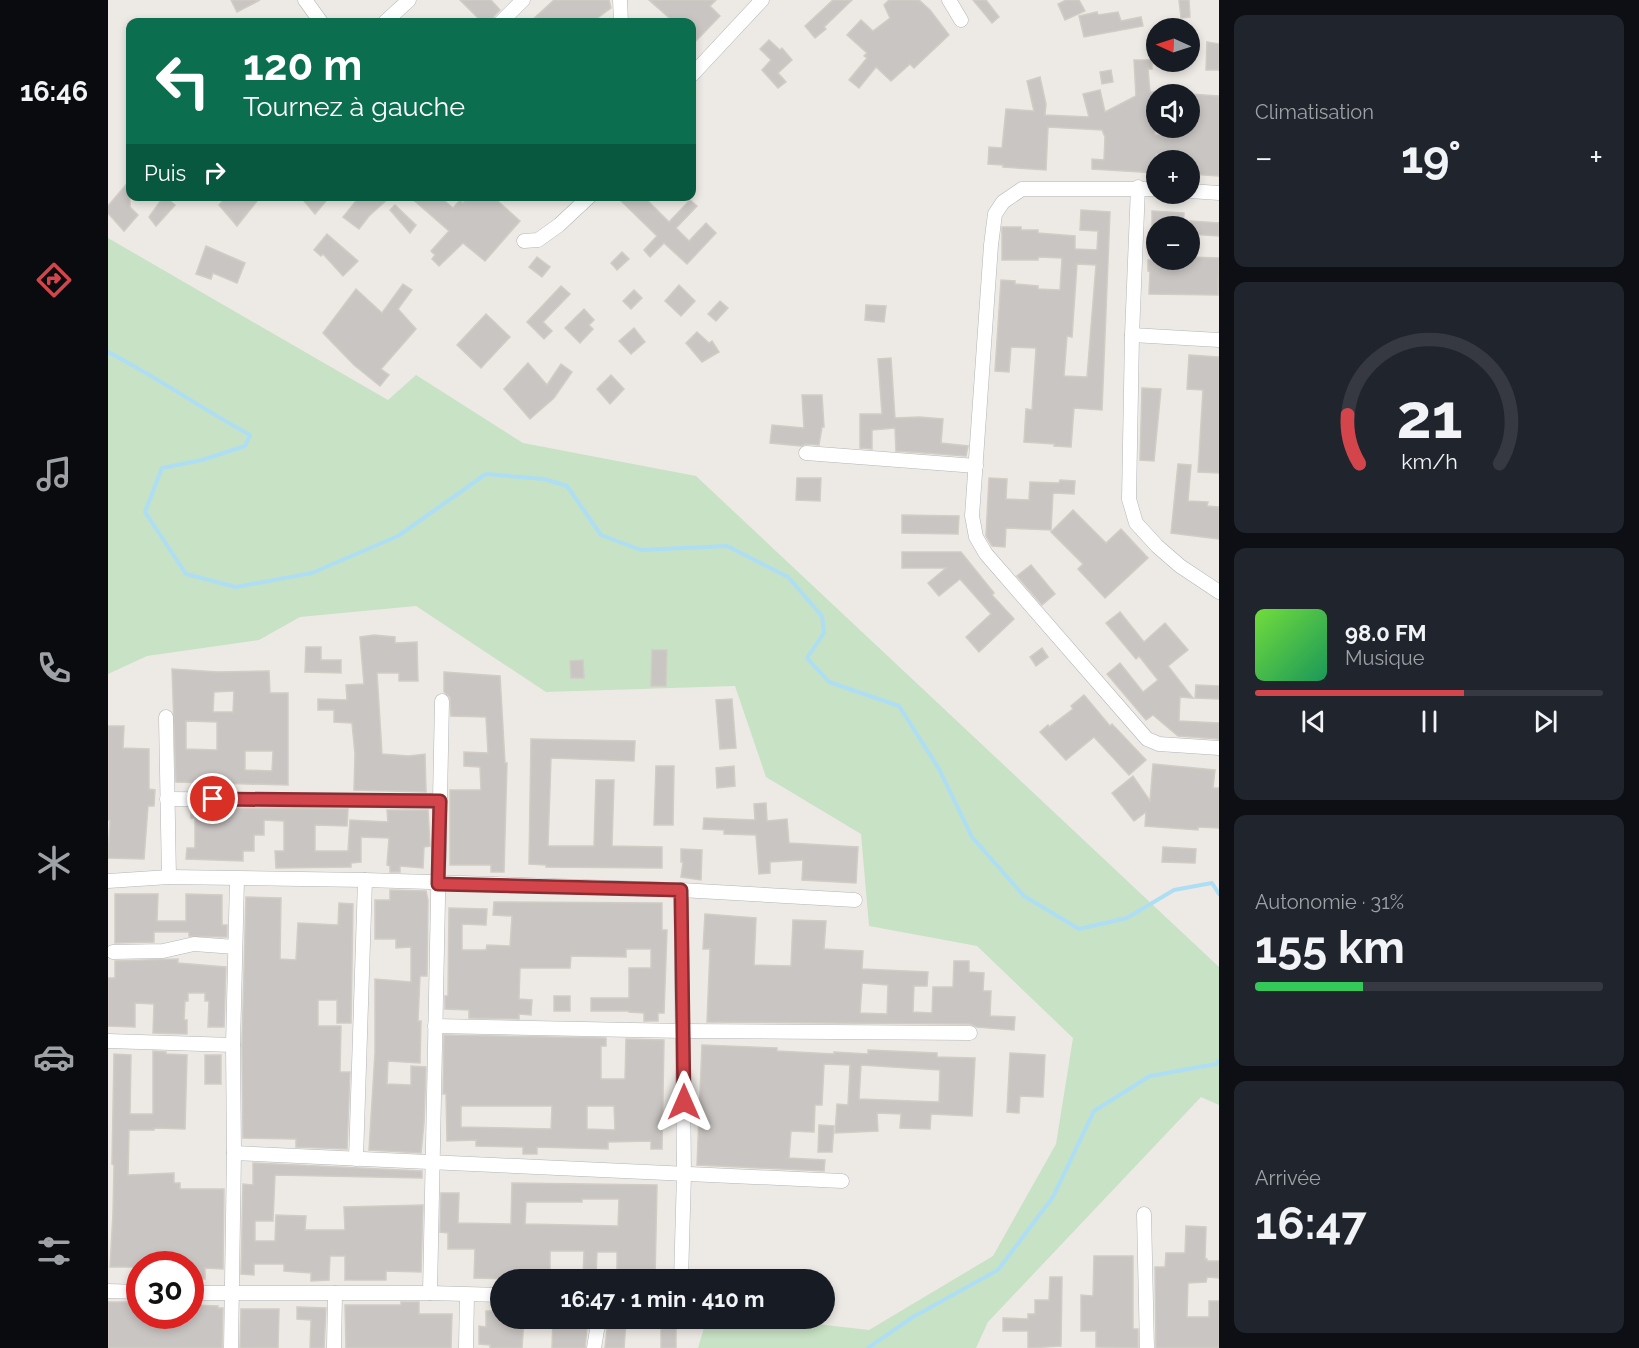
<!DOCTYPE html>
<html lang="fr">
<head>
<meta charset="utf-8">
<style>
  body { margin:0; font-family:Raleway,sans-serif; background:#20242c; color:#f1f3f6; height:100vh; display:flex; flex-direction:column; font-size:22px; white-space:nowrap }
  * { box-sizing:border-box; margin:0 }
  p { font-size:20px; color:#9ea1a6 }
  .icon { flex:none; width:33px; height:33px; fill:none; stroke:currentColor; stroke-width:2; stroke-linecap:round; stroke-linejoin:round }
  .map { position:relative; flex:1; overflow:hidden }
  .panel { display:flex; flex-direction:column; gap:15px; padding:15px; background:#0d0f14; width:420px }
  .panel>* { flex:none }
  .guide { position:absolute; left:18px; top:18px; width:570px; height:183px; border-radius:12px; box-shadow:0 3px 9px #0003; background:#0b6e4f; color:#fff; overflow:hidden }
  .needle { width:39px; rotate:273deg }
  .fabs { position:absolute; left:1038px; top:18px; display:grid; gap:12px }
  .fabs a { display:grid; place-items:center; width:54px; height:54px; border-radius:50%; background:#171b24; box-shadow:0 3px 9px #0003; font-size:30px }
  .speed { position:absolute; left:18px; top:1251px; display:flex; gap:12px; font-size:30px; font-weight:700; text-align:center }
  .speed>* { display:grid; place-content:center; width:78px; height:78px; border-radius:50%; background:#171b24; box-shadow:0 3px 9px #0003; line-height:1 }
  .speed .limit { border:9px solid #d22; background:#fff; color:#111 }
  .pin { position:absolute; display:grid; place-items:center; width:51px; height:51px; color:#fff; margin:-26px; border:3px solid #fff; border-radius:50%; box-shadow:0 2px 6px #0007 }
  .me { position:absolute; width:66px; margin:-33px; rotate:0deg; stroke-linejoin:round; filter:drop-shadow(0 0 4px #0008) }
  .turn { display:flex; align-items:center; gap:21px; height:126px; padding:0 18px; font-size:27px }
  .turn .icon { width:78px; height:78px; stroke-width:2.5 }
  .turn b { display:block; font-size:42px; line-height:51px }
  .then { display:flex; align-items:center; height:57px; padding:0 18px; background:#0003; gap:12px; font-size:22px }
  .big { font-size:45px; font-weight:700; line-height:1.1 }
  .panel .widget { flex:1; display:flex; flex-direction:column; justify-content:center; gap:9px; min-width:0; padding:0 21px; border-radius:12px; background:#20242c }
  .panel .dial { align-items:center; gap:0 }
  .dial svg { height:156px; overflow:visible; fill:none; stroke:#363941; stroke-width:7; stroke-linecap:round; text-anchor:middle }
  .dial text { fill:#f1f3f6; stroke:none }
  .song { display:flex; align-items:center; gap:18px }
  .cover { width:72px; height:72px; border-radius:9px; background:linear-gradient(135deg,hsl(100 70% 55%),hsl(150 70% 35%)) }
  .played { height:6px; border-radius:3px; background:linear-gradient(90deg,#d3454b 60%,#363941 60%) }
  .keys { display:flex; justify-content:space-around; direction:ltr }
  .heat { display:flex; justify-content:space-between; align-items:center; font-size:33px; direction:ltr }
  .charge { height:9px; border-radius:4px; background:linear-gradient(90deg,#34c759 31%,#363941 0) }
  .trip { position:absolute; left:382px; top:1269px; width:345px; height:60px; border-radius:30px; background:#171b24; box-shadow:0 3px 9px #0003; font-weight:700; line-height:60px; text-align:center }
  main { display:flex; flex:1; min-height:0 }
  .dock { display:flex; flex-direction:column; width:108px; justify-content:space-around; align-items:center; background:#090b0e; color:#9ea1a6 }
  .dock .icon { width:42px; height:42px }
  .dock .on { color:#d3454b }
  .dock b { font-size:27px; color:#f1f3f6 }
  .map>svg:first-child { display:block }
</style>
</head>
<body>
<main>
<nav class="dock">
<b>16:46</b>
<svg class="icon on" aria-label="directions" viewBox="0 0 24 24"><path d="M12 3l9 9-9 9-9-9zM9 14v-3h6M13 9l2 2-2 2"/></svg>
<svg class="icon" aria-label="music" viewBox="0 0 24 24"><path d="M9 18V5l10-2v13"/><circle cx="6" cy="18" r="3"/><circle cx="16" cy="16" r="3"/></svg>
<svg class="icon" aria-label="phone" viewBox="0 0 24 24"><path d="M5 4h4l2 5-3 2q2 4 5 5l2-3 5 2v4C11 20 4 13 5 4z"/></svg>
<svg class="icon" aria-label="climate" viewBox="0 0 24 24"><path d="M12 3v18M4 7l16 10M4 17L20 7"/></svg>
<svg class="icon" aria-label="car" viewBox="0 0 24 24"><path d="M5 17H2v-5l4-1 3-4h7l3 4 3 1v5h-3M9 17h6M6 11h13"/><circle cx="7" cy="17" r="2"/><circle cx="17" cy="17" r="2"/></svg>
<svg class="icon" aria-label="filters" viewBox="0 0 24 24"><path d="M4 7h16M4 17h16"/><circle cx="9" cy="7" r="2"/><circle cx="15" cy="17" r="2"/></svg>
</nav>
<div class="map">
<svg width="1111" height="1348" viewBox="0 0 1111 1348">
  <rect width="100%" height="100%" fill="#edeae5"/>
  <path fill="#c8e2c5" d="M0 238 280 400 308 375 415 443 588 476 1111 967V1105L1093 1097 880 1322 868 1348H590L598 1321 699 1323 761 1330 885 1256 948 1144 965 1038 869 946 761 926 753 834 658 777 627 686 438 692 308 606 192 617 151 640 39 656 0 674Z"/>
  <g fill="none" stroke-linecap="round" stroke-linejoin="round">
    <g stroke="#aedef4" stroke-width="4">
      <path d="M0 352C49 377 94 409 142 435L137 446 94 460 54 468 37 512 78 574 128 587 204 573 290 536 378 474 436 479 459 486 493 535 533 550 619 546 680 577 714 616 716 633 699 658 721 682 791 706 831 769 864 837 916 896 971 929 1019 918 1066 890 1104 883 1111 894"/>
      <path d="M760 1348 805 1317 890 1270 945 1197 986 1111 1042 1076 1108 1064 1111 1061"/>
    </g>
  </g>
  <g fill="#c9c5c2" stroke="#d1ccc4" stroke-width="1.5" fill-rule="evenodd">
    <path d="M123 0H152L129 12Z"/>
    <path d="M352 0H383L392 10 386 16 384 22H374Z"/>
    <path d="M446 0H501L503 8 484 22H422Z"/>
    <path d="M541 0H608L602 6 612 16 584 45V22H566Z"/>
    <path d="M725 0H744L716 27 718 29 707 38 697 26Z"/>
    <path d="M781 0H811L822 10 841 35 806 68 802 64 783 81 768 67 751 88 741 80 759 58 756 56 759 53 739 35 753 20 765 31 782 18 776 5Z"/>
    <path d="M865 0H878L891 17 884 23Z"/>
    <path d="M958 0H971L977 11 957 20 950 4Z"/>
    <path d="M1071 0H1081L1082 17 1073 18Z"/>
    <path d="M989 12 990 15 1010 12 1013 21 1033 17 1035 26 976 37 971 16Z"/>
    <path d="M661 40 672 50 674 48 684 60 670 73 678 82 670 88 654 70 663 60 652 49Z"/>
    <path d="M1099 42 1111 44V70H1098Z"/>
    <path d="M1026 60H1044V69H1040L1042 92H1045L1047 135H1055L1056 128H1082V94L1111 96V176L1082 174V158L1077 156 1048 154V173L984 169V159L996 160 997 137 994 130 940 127 938 170 895 167V165L880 164 881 147 894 148 898 109 926 111 919 81 932 77 938 104 937 115 981 117 975 94 992 90 997 112 1028 96Z"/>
    <path d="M1003 70 1005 82 994 84 992 72Z"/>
    <path d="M22 180V207L30 215 16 231 0 213V206Z"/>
    <path d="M56 196 67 205 48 226 41 217Z"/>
    <path d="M119 196H153L129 226 111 205Z"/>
    <path d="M192 196H222L207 214Z"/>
    <path d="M252 196H283L261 216 251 229 235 217Z"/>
    <path d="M301 196H331L345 208 352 200 355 203 361 196H384L412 221 377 261 355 243 331 266 324 259 327 255 323 251 341 231Z"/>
    <path d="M508 196H535L561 222 582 200 589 206 568 228 581 241 598 223 608 233 579 264 556 243 542 257 536 250 549 236Z"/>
    <path d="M287 205 308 225 302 233 282 210Z"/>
    <path d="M973 210 1002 212 994 410 966 408 963 447 946 446 947 444 916 442 918 409 924 410 928 348 903 347 901 372 887 371 893 280 907 281V284L930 286V289L952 290 954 258 930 257V260H894V227H913V230H930V233L967 236V249L989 250 990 231 972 230ZM969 264 988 265 979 377 956 376 959 336 964 337Z"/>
    <path d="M1044 211 1076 213 1075 226H1044Z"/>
    <path d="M1082 221 1111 223V236L1082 234Z"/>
    <path d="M219 234 250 261 235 276 215 254 213 256 206 250Z"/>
    <path d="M98 246 137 263 129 283 105 273 103 279 88 274Z"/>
    <path d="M514 252 521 259 509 270 503 263Z"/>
    <path d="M429 257 442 267 434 277 421 267Z"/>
    <path d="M1082 257 1111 258 1110 295 1041 294 1042 272 1040 271V260H1082Z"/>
    <path d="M295 284 304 290 290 309 308 329 273 369 281 375 272 386 246 365 215 333 248 289 274 313Z"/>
    <path d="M571 285 587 301 573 316 557 301Z"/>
    <path d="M453 286 462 294 435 322 444 331 436 339 419 322Z"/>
    <path d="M526 290 534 298 523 309 515 301Z"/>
    <path d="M612 301 620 308 608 321 600 314Z"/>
    <path d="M758 305 778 306 776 322 757 320Z"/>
    <path d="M476 309 486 320 481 325 485 329 472 343 457 328Z"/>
    <path d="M378 314 402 337 373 368 349 345Z"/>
    <path d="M526 328 537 342 523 354 511 341Z"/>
    <path d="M589 332 601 343 604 341 611 352 594 362 578 343Z"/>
    <path d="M1081 355 1111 357V473L1090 472 1095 390 1079 389Z"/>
    <path d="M783 358 787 418 811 417 835 419 833 443 860 446 858 456 788 451 787 428 764 430V449L752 448V414H774L770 359Z"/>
    <path d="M420 363 439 385 453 364 464 372 446 398 422 419 396 389Z"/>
    <path d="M503 375 516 389 502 404 489 389Z"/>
    <path d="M1034 388 1053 389 1046 461 1032 460Z"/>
    <path d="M694 395H714L716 427H714L711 445 698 444 693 446 662 443 664 425 696 428Z"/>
    <path d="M1070 464 1083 465 1080 501 1100 502 1099 506 1111 507V539L1063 533Z"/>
    <path d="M689 478H713L712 501 688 500Z"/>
    <path d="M881 478 899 479 898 499 921 500 922 482 951 483 952 480 967 481 966 494 945 493 943 530 898 528 897 547 884 546 878 536Z"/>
    <path d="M965 510 998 543 1013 529 1040 558 997 598 970 569 975 564 943 532Z"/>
    <path d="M794 515 851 516 850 534 794 533Z"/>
    <path d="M794 552H853L886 593 884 595 906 619 871 652 858 637 883 614 852 579 831 596 820 583 838 568H794Z"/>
    <path d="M923 565 947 594 934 605 909 576Z"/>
    <path d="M1012 612 1036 642 1057 623 1080 650 1060 666 1085 698 1072 697 1071 721 1111 723V739L1070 736 1045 715 1038 720 999 674 1012 663 1035 692 1050 680 1031 656 1028 659 998 623Z"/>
    <path d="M266 635 287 637V643L309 642 310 681H291V673H269L274 754 301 756 317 754 318 792 246 790 247 754 244 723 226 722V710H210V699L239 700 238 685 256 684 252 637Z"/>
    <path d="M198 647H213V660H233V673L197 672Z"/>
    <path d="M934 648 940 657 928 666 922 657Z"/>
    <path d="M544 650H559L558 686H543Z"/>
    <path d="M475 660 476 678H463L462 661Z"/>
    <path d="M64 669 110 672 161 671 162 693H180V785L68 782ZM126 691 125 712H105L106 692ZM78 721 109 722V750L78 749ZM137 751H165L164 771 137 770Z"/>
    <path d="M336 672 392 676 397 763H399L396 872H383V865H342V790H373L372 767 356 766V752L380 753 378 717 343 716 342 697 336 692Z"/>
    <path d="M1088 685 1111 686V699L1087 698Z"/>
    <path d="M976 695 1002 726 1004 724 1038 760 1021 775 986 737 958 760 932 732 940 725 941 727 965 709 963 706Z"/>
    <path d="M624 699 628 748 612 749 608 700Z"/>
    <path d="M0 726H16L15 748 41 749V789L47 790 46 806H40L36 859 0 858 2 820H0Z"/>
    <path d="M423 739 527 741 526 761 443 758 440 846H486L488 780H506L504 846 554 847V868L438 867V865L421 864Z"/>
    <path d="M1045 764 1107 770 1105 788H1111V828L1090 827V830L1037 826 1038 812 1026 821 1004 793 1025 776 1042 801Z"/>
    <path d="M548 766H566L565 825H546Z"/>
    <path d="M626 766 627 786 609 788 608 768Z"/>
    <path d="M658 803 659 821 679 819 681 843 750 847 748 883 694 880 695 860 662 862V873L651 874 648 835 616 834V830L595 829 596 818 647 820 646 804Z"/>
    <path d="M83 808 240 809 239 826 207 825V851H240L242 820 280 822 279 810H320L322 846 316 847 315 868 292 866V872H282V866L279 865 281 838 253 837V862L243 863V867L168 868 167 851H176V821L156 820V835H146V851H135V861L78 859 79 848H87V818H83Z"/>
    <path d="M1055 847 1088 849 1087 863 1054 862Z"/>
    <path d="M573 849 594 850 593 880 573 877 575 862H573Z"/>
    <path d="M282 890 318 891 320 900 319 976H312L310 1021H313L312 1063 280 1061 279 1084 303 1085V1066L318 1067 316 1123 313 1153 261 1150 267 1053V979L303 982V947L288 948V939H267V900H282Z"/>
    <path d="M7 894H50L49 921H78V894L114 895V925H119V937L81 936V932H46V942L7 943Z"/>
    <path d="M138 897 173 898 172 959 188 960 190 923 230 925 231 903 245 904 243 1023H229V1000H210V1026H233L232 1072H242L239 1149 188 1147V1139L135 1138 134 1045Z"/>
    <path d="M386 902 554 903V930H559L556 1013H550V1021H536V1013L521 1012V1011H483V998H521V968H543V949H518V957L463 956 462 968H412L411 999 424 1000 423 1015 411 1014V1019L361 1018V1010L337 1009V996H340L341 908 379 909 378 925 354 924V950H378L379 945 402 946 404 916 385 915Z"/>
    <path d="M597 914 648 918 646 965 683 966 685 920 718 921 716 949 755 951 754 969 820 972 819 986H806L805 1012 824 1013 825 987H845L846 961H861V972L876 973 875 991H883L882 1016 907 1017 906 1030 869 1027 862 1024 599 1022 602 949H595ZM754 983 780 985 779 1014 752 1013Z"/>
    <path d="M70 959V963L118 967 116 1027H100L101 1001H97V993H80V1001H77L76 1020H79V1034L45 1033 46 1004 27 1003V1027L0 1026V978H7V961Z"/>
    <rect x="446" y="996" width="16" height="15"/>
    <path d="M336 1035 498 1038V1046H493V1079H517L518 1039 556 1040 554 1149H543V1141L500 1142V1149L429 1147V1154H415V1147L368 1146V1140L339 1141 338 1094H335ZM353 1106H444L443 1129 353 1127ZM479 1106H506L507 1130 479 1129Z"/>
    <path d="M594 1045 669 1048V1051L726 1054V1052L760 1054V1050L829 1053V1057L867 1058 864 1116 823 1114 822 1129 792 1128 793 1114 769 1113 770 1131 727 1133 729 1104 740 1105 742 1065 716 1064 714 1105H707L706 1132 683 1131 681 1158 717 1160 716 1171 589 1165ZM753 1065 832 1070 831 1102 751 1099Z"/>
    <path d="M45 1051 58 1052V1054L79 1055 77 1129 46 1128V1130H21L20 1175 66 1173V1183H72V1189H116L115 1269 97 1268V1279H82V1264H32V1267H2L5 1213 6 1165 4 1164 6 1054 23 1055 22 1114H45Z"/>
    <path d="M902 1053 937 1055 935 1097 912 1096 911 1113 899 1112Z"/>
    <rect x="97" y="1055" width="16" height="29"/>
    <path d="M711 1125 726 1126 724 1152H710Z"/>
    <path d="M145 1163 314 1171V1178L167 1175 165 1221H147V1241H167L168 1215 198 1216 197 1230H237L236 1207 315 1205 313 1272 278 1271V1280H237V1256H222L221 1280 203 1281V1273L176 1271V1264H146V1275L133 1274 135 1184 145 1185Z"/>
    <path d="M404 1183 549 1185 547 1279 509 1277V1252H489L488 1278H475L476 1251H442V1280L366 1278 367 1249H340V1233L332 1232 333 1193H351L350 1223 403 1224ZM474 1199H511L510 1226 417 1224 418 1202H474Z"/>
    <path d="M1078 1226 1098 1227 1097 1259H1099V1261H1111V1278L1099 1277 1098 1282 1080 1283 1079 1317H1101V1301H1111V1348H1048L1047 1267H1057L1058 1253H1077Z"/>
    <path d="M986 1256H1025V1329H1030V1348L988 1347V1331H973V1295L985 1296Z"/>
    <path d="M942 1277H954L953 1346 920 1348V1331H895V1318L920 1319V1314H927V1300H941Z"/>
    <path d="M0 1302H32V1316H82V1305L110 1306V1308H115L114 1348H0Z"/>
    <path d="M293 1302H311V1314H344L343 1348H238L237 1305H293Z"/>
    <path d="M189 1307 218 1308 216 1348H202L203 1320 189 1319Z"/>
    <path d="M133 1309H171L170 1348H132Z"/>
    <path d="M378 1311H393V1318H416L414 1348H382V1345L371 1344V1326L378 1327Z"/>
    <path d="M445 1318H480L477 1348H444Z"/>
    <path d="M500 1320 518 1322 516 1348H497Z"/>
    <rect x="553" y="1324" width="15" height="24"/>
  </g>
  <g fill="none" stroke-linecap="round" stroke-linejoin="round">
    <defs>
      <g id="street">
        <path d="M197 0 213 22"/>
        <path d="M512 0 513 22"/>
        <path d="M841 0 853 20"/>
        <path d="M277 22 301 0"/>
        <path d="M393 22 415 0"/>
        <path d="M584 75 654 0"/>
        <path d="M1030 187 1024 335 1021 499 1028 523 1049 546 1072 566 1111 592"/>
        <path d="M1048 189H914L895 202 887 214 883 245 864 516 868 537 878 554 1039 739 1051 744 1111 748"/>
        <path d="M1082 191 1111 193"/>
        <path d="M416 241 430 240 451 225 482 196"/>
        <path d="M1024 335 1111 340"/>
        <path d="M698 453 868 466"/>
        <path d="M58 717 61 877"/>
        <path d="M59 799 332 801"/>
        <path d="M0 881 61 877 257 880 573 890 747 900"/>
        <path d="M5 952 55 951 86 944 127 947"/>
        <path d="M327 1026 575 1031 862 1033"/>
        <path d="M0 1041 125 1045"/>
        <path d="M126 1153 734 1181"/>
        <path d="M248 1159 257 880"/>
        <path d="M1036 1214 1039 1348"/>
        <path d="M573 1280 576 1174 573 890"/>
        <path d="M0 1291 32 1292"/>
        <path d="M82 1293H322L393 1295"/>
        <path d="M322 1293 334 701"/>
        <path d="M123 1348 126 1153 125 1045 129 879"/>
        <path d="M226 1348 227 1293"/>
        <path d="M358 1348 359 1295"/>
        <path d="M486 1348 491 1318"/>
      </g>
    </defs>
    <use href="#street" stroke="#b2b5b8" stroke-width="15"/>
    <use href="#street" stroke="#fff" stroke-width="14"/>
  </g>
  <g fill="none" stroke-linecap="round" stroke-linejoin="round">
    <defs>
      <path id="route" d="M105 799 332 801 330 884 573 890 576 1102"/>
    </defs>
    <use href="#route" stroke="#892d31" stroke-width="15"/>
    <use href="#route" stroke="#d3454b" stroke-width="10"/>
  </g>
</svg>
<div class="fabs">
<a><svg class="needle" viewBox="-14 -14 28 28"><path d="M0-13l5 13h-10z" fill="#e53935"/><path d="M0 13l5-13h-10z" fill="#9ea1a6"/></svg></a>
<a><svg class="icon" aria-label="sound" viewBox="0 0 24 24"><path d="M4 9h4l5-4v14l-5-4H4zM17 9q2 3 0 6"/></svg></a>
<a>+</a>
<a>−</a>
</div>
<div class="speed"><div class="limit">30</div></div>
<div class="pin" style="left:105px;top:799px;background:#d93025"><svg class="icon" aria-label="arrive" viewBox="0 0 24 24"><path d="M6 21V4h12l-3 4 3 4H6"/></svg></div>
<svg class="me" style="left:576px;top:1102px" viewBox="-20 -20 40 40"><path d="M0-17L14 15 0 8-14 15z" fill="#d3454b" stroke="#fff" stroke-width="4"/></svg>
<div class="trip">16:47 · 1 min · 410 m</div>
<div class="guide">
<div class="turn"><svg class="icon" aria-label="left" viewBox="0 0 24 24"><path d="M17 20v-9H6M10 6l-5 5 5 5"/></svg><div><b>120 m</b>Tournez à gauche</div></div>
<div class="then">Puis<svg class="icon" aria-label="right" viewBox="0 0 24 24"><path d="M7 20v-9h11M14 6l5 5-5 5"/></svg></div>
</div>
</div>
<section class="panel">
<div class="widget"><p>Climatisation</p>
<div class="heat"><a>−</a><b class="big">19°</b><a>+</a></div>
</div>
<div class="widget dial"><svg viewBox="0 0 100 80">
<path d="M14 69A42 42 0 1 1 86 69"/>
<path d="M14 69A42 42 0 0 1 8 44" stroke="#d3454b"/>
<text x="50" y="56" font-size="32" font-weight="700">21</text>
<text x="50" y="72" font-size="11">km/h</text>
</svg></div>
<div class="widget">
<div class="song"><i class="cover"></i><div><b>98.0 FM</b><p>Musique</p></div></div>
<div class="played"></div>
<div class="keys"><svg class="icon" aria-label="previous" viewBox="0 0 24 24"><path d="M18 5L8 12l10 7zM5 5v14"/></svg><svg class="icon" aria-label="pause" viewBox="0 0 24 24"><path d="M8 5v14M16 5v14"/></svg><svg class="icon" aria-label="next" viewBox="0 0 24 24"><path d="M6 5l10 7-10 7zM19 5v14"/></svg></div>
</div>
<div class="widget"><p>Autonomie · 31%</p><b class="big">155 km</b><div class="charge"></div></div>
<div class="widget"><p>Arrivée</p><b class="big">16:47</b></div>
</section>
</main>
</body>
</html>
